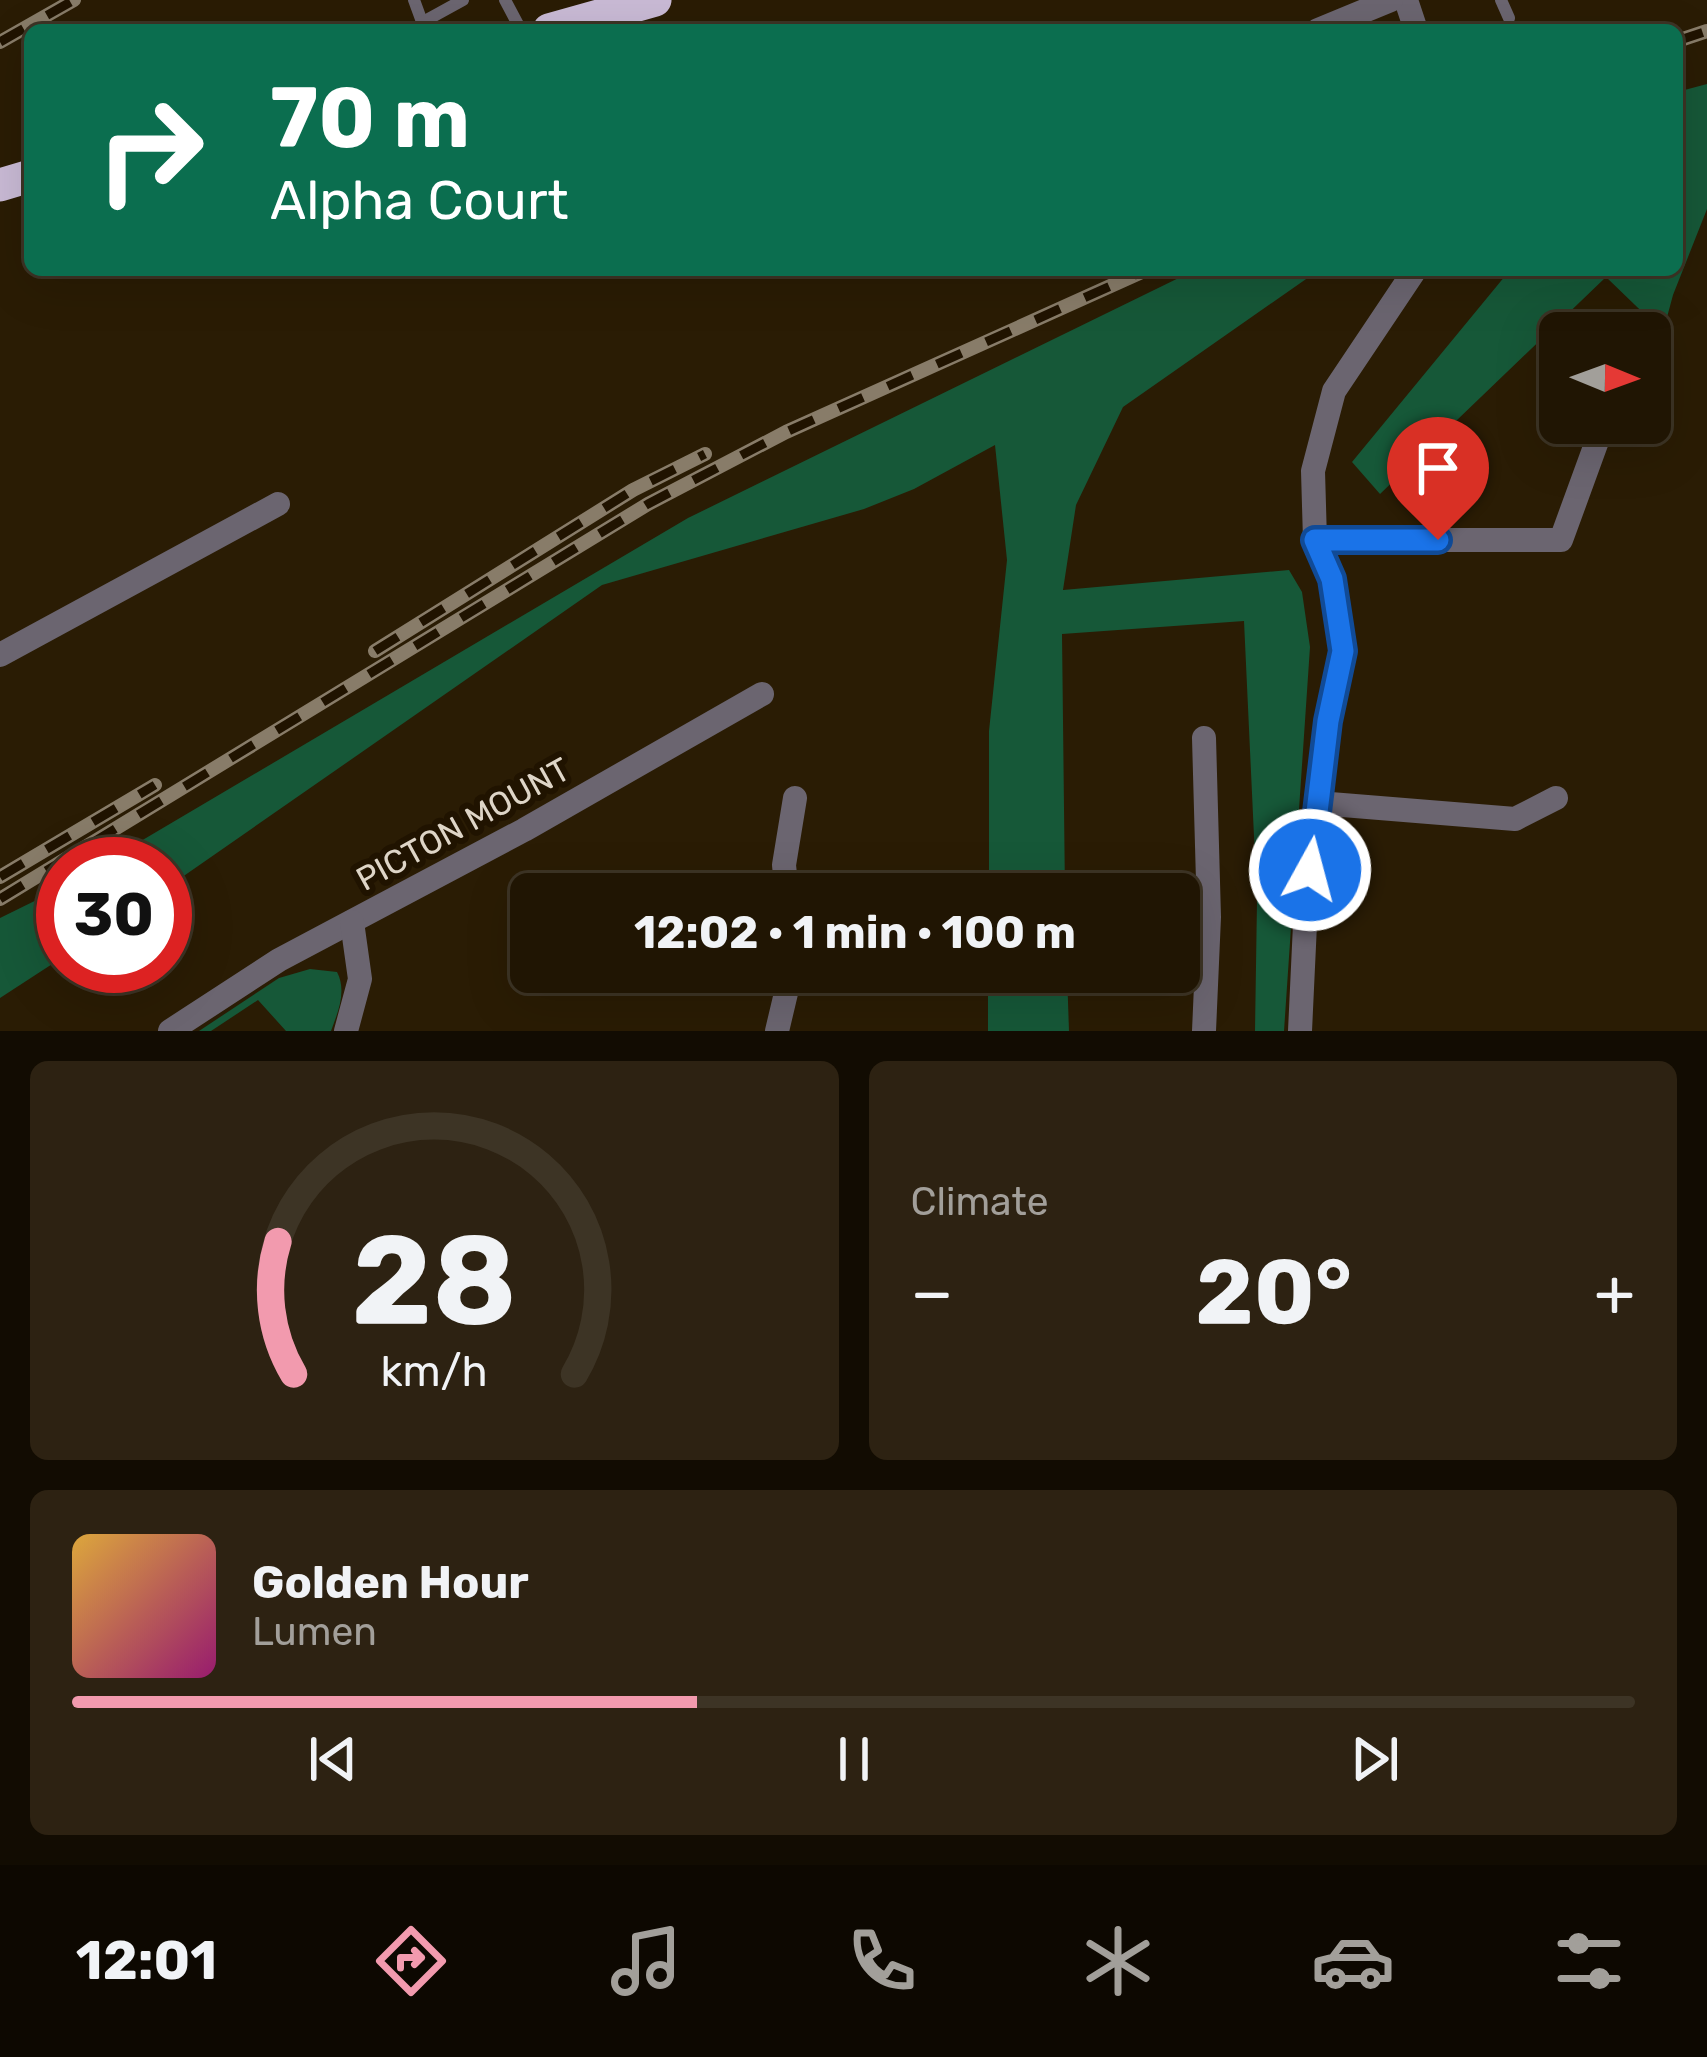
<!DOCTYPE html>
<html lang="en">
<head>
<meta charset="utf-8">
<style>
  body { margin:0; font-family:Rubik,sans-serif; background:#2d2212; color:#f1f3f6; height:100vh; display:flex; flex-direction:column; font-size:45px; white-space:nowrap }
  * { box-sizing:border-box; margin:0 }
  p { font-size:39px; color:#a29f9a }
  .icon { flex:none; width:66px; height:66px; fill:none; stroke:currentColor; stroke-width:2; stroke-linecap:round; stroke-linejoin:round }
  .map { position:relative; height:1031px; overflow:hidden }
  .sheet { display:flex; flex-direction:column; gap:30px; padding:30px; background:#120c02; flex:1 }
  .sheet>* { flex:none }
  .banner { position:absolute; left:24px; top:24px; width:1659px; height:252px; border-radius:18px; box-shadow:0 12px 48px #0002,0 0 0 3px #3d3425; background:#0b6e4f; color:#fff; overflow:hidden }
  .needle { width:78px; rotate:91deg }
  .controls { position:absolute; left:1539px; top:312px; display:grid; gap:24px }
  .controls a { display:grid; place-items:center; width:132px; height:132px; border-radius:18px; background:#201503; box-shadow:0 12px 48px #0002,0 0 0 3px #3d3425; font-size:60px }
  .speed { position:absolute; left:36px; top:837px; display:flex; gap:24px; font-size:60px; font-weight:700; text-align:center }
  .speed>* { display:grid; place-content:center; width:156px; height:156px; border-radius:50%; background:#201503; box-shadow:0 12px 48px #0002,0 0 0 3px #3d3425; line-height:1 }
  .speed .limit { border:18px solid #d22; background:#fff; color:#111 }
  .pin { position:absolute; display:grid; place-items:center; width:102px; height:102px; color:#fff; margin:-123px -51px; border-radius:50% 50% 50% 0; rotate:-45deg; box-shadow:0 0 12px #0007 }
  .pin .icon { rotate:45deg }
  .me { position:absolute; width:132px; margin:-66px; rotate:7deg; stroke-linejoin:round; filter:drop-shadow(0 0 9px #0008) }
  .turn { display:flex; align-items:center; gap:42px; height:252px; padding:0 48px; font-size:54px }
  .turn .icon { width:156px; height:156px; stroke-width:2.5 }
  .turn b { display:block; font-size:84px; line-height:102px }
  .big { font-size:90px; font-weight:700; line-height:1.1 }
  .sheet .widget { flex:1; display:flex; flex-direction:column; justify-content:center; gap:18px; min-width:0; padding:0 42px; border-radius:18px; background:#2d2212 }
  .sheet .dial { align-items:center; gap:0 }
  .dial svg { height:312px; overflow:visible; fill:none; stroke:#3d3425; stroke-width:7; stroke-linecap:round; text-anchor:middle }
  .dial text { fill:#f1f3f6; stroke:none }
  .song { display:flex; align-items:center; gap:36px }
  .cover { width:144px; height:144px; border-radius:18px; background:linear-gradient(135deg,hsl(40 70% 55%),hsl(320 70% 35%)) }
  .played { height:12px; border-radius:6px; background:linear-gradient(90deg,#f29aae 40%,#3d3425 40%) }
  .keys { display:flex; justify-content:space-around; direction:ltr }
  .heat { display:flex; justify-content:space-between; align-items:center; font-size:66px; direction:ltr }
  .sheet .tiles { flex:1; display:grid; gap:30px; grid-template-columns:1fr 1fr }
  .widget:last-child { grid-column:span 2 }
  .trip { position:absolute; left:510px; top:873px; width:690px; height:120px; border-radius:18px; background:#201503; box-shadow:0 12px 48px #0002,0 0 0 3px #3d3425; font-weight:700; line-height:120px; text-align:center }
  .tab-bar { display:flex; height:192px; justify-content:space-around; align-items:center; background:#0d0801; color:#a29f9a }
  .tab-bar .icon { width:84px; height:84px }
  .tab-bar .on { color:#f29aae }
  .tab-bar b { font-size:54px; color:#f1f3f6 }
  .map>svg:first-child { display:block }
</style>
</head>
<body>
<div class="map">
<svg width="1707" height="1031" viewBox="0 0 1707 1031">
  <rect width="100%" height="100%" fill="#2a1c04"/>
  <g fill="#165838">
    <path d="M1707 84V209L1673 295 1663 332 1606 277 1380 494 1352 462 1510 270H1677V92Z"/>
    <path d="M1195 270H1319L1123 407 1076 505 1063 590 1289 570 1302 592 1310 647 1284 1031H1255L1257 901 1244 621 1062 634 1065 894H989V731L1007 560 995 445 914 489 864 509 602 585 165 889V864H102L688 518Z"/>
    <path d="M63 887V957L0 998V918Z"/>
    <path d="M310 969 337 972C347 991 338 1012 331 1031H286L258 1000 211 1031H199L279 978Z"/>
    <path d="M988 972H1067L1069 1031H988Z"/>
  </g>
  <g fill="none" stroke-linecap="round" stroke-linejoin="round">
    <g stroke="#6b6570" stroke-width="12">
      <path d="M414 0 425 30"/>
      <path d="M505 0 521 30"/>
      <path d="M1501 0 1509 18"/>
      <path d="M423 22 463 0"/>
    </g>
    <g stroke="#6b6570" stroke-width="24">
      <path d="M1406 0 1416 30"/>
      <path d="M1318 30 1391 0"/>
      <path d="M1315 540H1561L1600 433"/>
      <path d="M0 655 278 504"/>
      <path d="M1318 803 1515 819 1556 798"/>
      <path d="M787 894 784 865 795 798"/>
      <path d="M170 1031 279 960 524 830 762 694"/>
      <path d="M346 1031 360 979 352 922"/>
      <path d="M777 1031 791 972"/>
      <path d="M1204 1031 1209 917 1204 738"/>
      <path d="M1300 1031 1306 903 1328 721 1343 651 1332 579 1315 540 1313 471 1334 391 1415 270"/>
    </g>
    <g stroke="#c9bad5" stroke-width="33">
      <path d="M549 30 655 0"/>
      <path d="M0 185 30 176"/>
    </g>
    <defs>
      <g id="rail">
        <path d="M1677 41 1707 31"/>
        <path d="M0 42 74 0"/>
        <path d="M375 651 633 490 705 454"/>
        <path d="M0 877 155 785"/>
        <path d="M0 899 648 504 786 432 1146 270"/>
      </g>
    </defs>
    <use href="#rail" stroke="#887c69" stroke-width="14"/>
    <use href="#rail" stroke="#201300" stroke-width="9" stroke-dasharray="27" stroke-linecap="butt"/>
  </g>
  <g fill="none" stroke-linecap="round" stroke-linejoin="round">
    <defs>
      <path id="route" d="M1310 870 1328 721 1343 651 1332 579 1315 540H1438"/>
    </defs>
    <use href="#route" stroke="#114b97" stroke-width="30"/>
    <use href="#route" stroke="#1a73e8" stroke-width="21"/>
  </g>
  <g text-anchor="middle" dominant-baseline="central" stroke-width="12" stroke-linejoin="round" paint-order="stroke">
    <g font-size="33" fill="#ded5c7" stroke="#201300">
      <text transform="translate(463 824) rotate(-29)">PICTON MOUNT</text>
    </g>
  </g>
</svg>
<div class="controls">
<a><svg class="needle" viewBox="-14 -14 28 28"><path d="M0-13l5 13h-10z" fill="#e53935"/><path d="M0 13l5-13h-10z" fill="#a29f9a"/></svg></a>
</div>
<div class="speed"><div class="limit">30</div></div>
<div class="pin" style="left:1438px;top:540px;background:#d93025"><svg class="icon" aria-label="arrive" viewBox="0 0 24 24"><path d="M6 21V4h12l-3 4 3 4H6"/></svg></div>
<svg class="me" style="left:1310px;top:870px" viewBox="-20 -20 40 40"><circle r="17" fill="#1a73e8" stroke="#fff" stroke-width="3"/><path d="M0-11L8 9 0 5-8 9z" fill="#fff"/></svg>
<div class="trip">12:02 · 1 min · 100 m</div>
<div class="banner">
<div class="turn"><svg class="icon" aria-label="right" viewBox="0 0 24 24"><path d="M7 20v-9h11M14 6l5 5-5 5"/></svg><div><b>70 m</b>Alpha Court</div></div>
</div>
</div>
<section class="sheet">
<div class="tiles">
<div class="widget dial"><svg viewBox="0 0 100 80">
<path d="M14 69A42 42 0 1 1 86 69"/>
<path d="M14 69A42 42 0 0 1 10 35" stroke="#f29aae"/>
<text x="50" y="56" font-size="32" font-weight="700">28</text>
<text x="50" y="72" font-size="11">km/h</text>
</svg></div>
<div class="widget"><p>Climate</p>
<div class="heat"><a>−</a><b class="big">20°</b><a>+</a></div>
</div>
<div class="widget">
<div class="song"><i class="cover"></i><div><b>Golden Hour</b><p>Lumen</p></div></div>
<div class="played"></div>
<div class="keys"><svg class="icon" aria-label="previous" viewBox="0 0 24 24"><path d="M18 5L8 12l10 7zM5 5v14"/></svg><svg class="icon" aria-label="pause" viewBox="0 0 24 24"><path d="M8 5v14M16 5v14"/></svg><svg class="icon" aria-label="next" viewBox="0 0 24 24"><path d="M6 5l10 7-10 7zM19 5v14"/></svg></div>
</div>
</div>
</section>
<nav class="tab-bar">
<b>12:01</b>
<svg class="icon on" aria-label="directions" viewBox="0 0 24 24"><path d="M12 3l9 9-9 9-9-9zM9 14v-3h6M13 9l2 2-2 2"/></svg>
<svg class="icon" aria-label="music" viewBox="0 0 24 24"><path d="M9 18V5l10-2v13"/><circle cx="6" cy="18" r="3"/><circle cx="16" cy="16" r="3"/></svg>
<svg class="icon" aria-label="phone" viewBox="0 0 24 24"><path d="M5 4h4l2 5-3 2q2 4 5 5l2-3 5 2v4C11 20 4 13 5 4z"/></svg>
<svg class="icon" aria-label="climate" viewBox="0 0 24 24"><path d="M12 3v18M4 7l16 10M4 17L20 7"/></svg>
<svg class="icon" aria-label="car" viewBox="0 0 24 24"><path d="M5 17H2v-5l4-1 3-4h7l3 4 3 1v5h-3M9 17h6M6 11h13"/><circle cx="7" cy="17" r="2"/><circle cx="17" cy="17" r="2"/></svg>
<svg class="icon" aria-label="filters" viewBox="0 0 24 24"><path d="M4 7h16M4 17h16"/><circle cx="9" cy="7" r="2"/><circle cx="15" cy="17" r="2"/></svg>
</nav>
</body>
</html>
